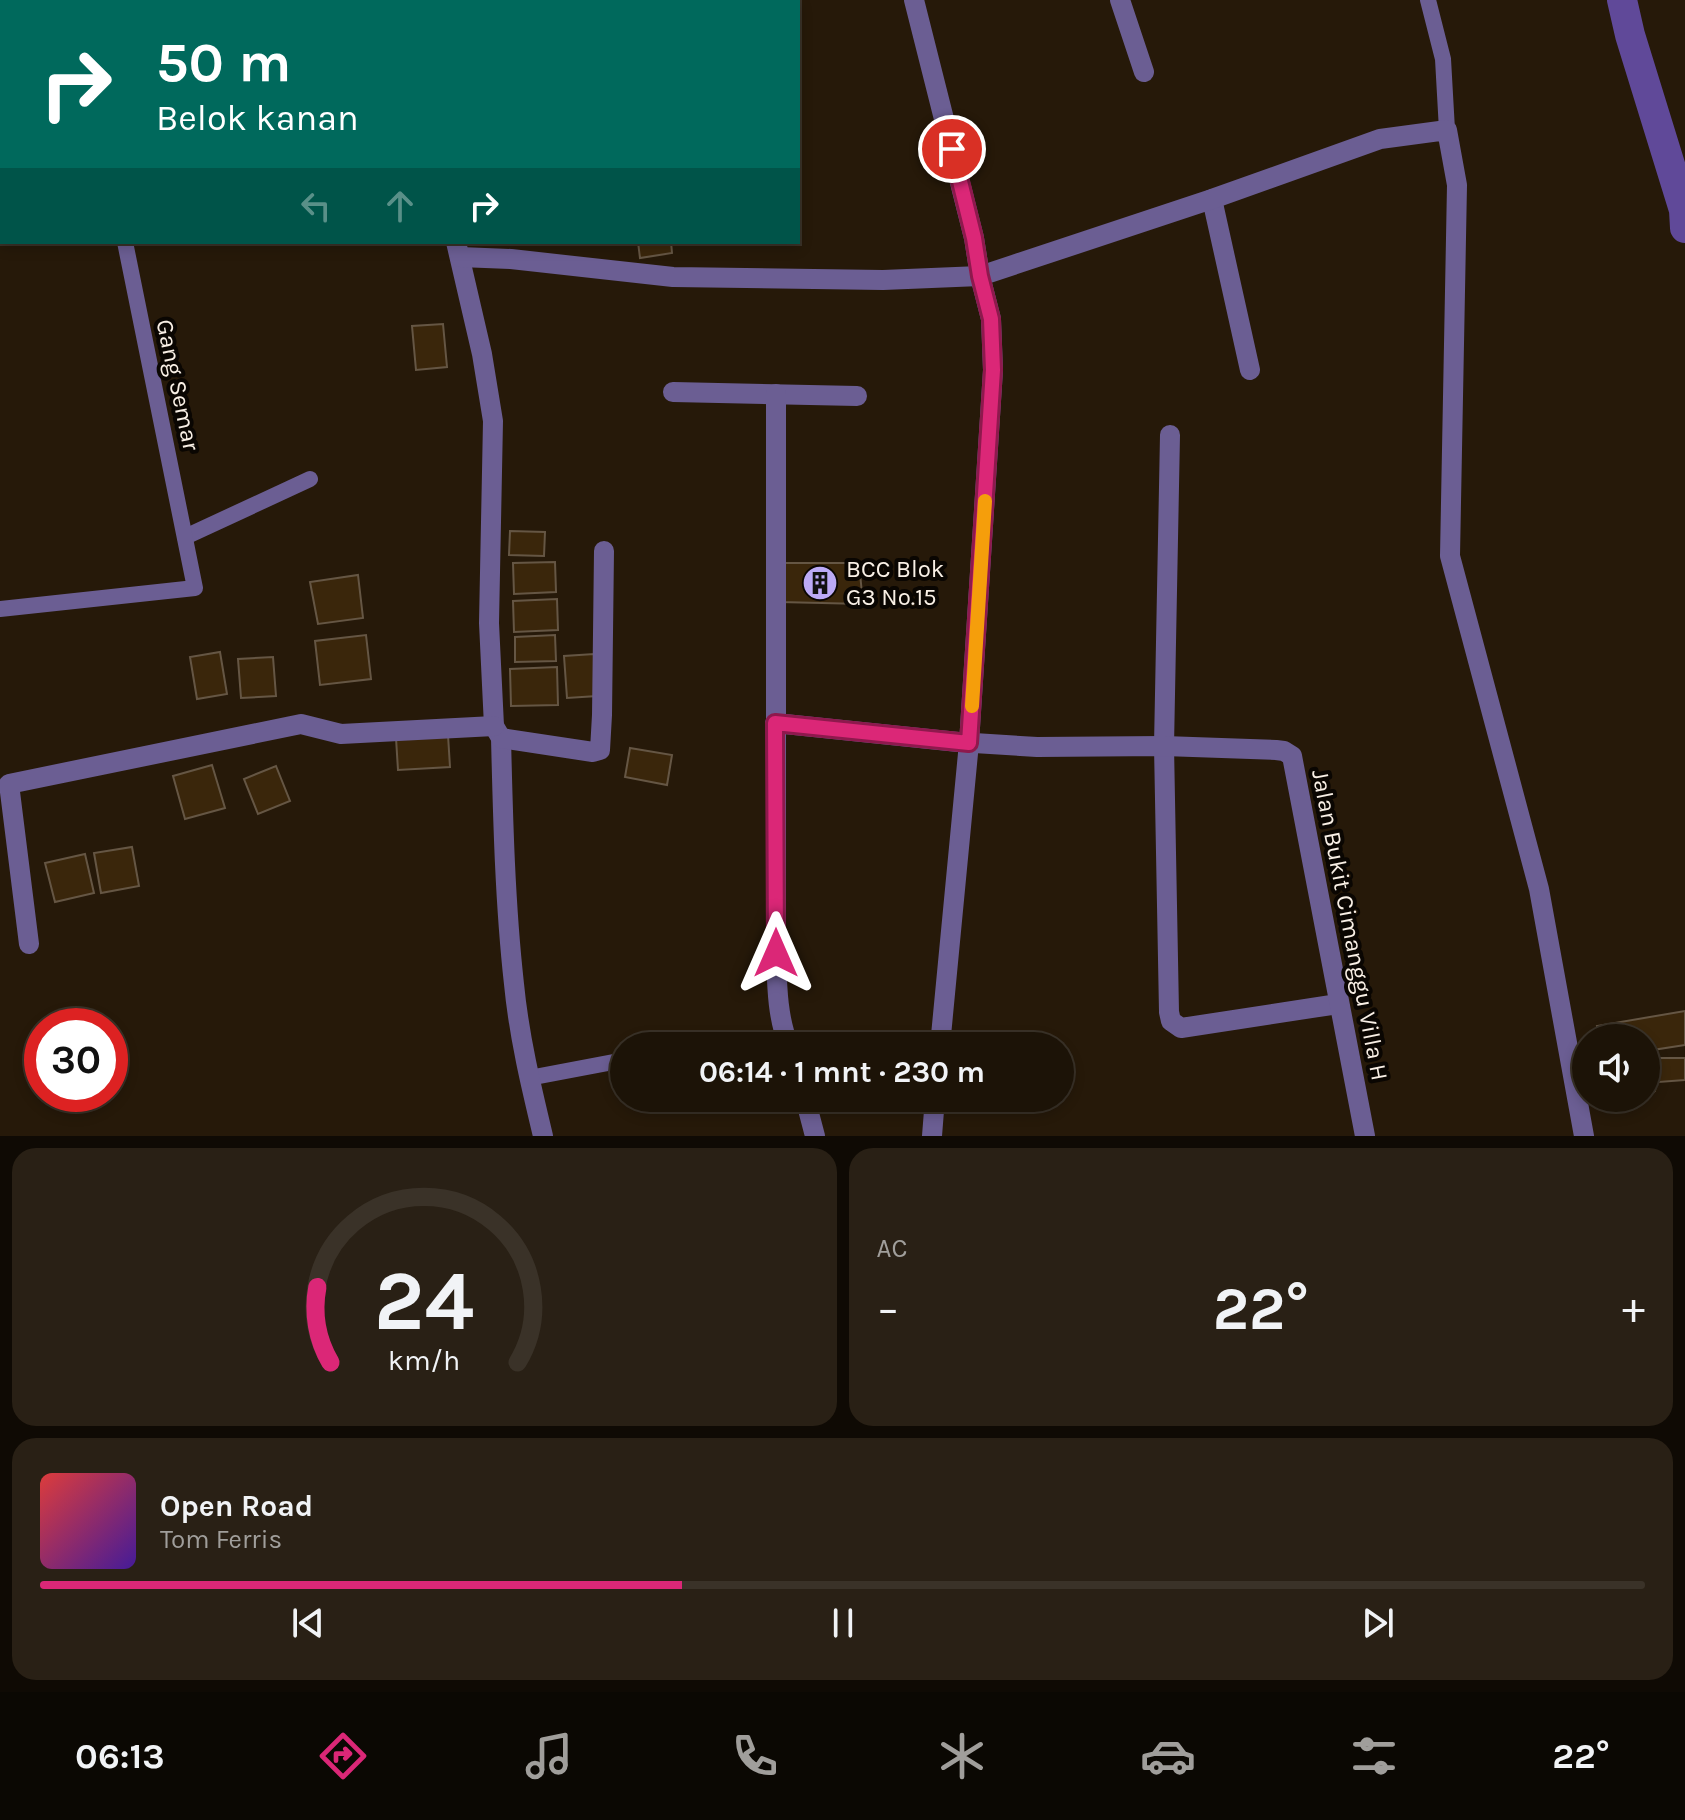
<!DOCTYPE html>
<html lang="id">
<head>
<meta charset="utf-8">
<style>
  body { margin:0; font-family:Karla,sans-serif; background:#292015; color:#f1f3f6; height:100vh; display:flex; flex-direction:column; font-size:30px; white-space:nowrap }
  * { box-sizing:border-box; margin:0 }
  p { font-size:26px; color:#a09e9b }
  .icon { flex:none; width:44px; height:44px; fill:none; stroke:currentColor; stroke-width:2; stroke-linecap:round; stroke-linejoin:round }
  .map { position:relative; height:1136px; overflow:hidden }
  .side { display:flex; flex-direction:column; gap:12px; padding:12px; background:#0f0a04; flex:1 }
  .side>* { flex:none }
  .top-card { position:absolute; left:0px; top:0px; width:800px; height:244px; box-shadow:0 4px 12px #0003,0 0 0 2px #3a3228; background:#00695c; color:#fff; overflow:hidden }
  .tools { position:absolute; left:1572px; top:1024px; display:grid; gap:16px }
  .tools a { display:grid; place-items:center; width:88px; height:88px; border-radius:50%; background:#1c1307; box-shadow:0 4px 12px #0003,0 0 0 2px #3a3228; font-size:40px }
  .speed { position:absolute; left:24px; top:1008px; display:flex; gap:16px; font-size:40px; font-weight:700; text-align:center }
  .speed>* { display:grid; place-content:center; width:104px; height:104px; border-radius:50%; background:#1c1307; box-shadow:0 4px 12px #0003,0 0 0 2px #3a3228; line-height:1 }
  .speed .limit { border:12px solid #d22; background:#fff; color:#111 }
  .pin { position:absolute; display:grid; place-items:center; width:68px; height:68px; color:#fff; margin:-34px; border:4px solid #fff; border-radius:50%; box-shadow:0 2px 8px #0007 }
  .me { position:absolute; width:88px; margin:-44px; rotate:0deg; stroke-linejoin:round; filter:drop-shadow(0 0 6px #0008) }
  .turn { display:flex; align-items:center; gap:28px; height:168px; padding:0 24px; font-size:36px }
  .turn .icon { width:104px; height:104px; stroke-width:2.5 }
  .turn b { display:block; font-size:56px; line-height:68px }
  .lanes { display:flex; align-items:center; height:76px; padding:0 24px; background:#0003; justify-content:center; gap:40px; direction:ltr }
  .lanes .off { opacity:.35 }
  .big { font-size:60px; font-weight:700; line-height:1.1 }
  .side .card { flex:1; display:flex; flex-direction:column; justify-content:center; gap:12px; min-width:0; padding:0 28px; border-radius:24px; background:#292015 }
  .side .dial { align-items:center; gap:0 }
  .dial svg { height:208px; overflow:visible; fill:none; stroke:#3a3228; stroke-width:7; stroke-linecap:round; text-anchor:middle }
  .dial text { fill:#f1f3f6; stroke:none }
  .song { display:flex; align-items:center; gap:24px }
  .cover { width:96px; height:96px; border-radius:12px; background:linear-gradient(135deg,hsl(0 70% 55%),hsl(260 70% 35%)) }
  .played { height:8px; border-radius:4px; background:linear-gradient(90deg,#db2777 40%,#3a3228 40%) }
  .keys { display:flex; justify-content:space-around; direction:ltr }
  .heat { display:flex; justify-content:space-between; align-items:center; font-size:44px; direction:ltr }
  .side .tiles { flex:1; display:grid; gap:12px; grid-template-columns:1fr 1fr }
  .card:last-child { grid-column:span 2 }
  .trip { position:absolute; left:610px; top:1032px; width:464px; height:80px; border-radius:40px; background:#1c1307; box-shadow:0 4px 12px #0003,0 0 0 2px #3a3228; font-weight:700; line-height:80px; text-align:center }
  .dock { display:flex; height:128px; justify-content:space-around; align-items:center; background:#0b0803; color:#a09e9b }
  .dock .icon { width:56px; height:56px }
  .dock .current { color:#db2777 }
  .dock b { font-size:36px; color:#f1f3f6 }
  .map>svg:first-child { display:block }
</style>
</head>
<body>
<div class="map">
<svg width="1685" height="1136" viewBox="0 0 1685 1136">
  <rect width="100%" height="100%" fill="#261909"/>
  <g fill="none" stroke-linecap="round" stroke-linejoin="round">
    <path stroke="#604999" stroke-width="30" d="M1622 0 1630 35 1684 210 1685 228"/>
  </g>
  <g fill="#3a260b" stroke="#655644" stroke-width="2">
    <rect x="64" y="0" width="53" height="2"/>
    <path d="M638 242H671L672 253 640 258Z"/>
    <path d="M443 324 447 367 416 370 412 326Z"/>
    <path d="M510 531 545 532 544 556 509 555Z"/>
    <path d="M555 562 556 592 514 594 513 563Z"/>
    <path d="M779 563H859L863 604 780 602Z"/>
    <path d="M358 575 363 618 318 624 310 582Z"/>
    <path d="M557 599 558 630 514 632 513 601Z"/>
    <path d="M366 635 371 679 320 685 315 641Z"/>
    <path d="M555 635 556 661 515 662V637Z"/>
    <path d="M220 652 227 694 197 699 190 657Z"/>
    <path d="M594 654 597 696 567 698 564 656Z"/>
    <path d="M273 657 276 696 241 698 238 659Z"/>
    <path d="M557 667 558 705 511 706 510 669Z"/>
    <path d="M448 735 450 767 398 770 396 738Z"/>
    <path d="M630 748 672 755 667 785 625 777Z"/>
    <path d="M212 765 225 808 185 819 173 776Z"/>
    <path d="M276 766 290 801 258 814 244 779Z"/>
    <path d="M132 847 139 886 101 893 94 853Z"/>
    <path d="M85 854 94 893 55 902 45 863Z"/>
    <path d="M1685 1011V1045L1646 1051V1038H1599L1597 1026Z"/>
    <path d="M1658 1058H1685V1080L1659 1082Z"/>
    <path d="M1658 1067 1655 1091 1639 1105 1613 1100 1612 1098H1646V1070Z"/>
  </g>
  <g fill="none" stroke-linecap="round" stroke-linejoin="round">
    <g stroke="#6b5e93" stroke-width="16">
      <path d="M1428 0 1443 59 1447 130"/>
      <path d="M185 537 310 479"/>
      <path d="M0 609 195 588 125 242"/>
      <path d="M529 1078 624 1060"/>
    </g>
    <g stroke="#6b5e93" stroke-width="20">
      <path d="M363 0V2"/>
      <path d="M914 0 974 238 980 276 991 319 993 370 969 743 940 1046"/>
      <path d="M1120 0 1144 72"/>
      <path d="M1212 199 1250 370"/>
      <path d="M456 242 482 354 493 421 489 623 494 726 501 738C503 820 505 903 514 984 519 1036 531 1086 543 1136"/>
      <path d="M460 257 511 259 673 277 883 280 980 276 1212 199 1380 139 1447 130 1457 185 1450 556 1539 889 1584 1136"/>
      <path d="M673 392 857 396"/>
      <path d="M776 394V953C777 984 777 1017 789 1046"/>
      <path d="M1170 435 1164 746 1169 1012 1171 1021 1181 1028 1338 1004"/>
      <path d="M775 723 958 742 1037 747 1164 746 1276 750 1284 751 1292 756 1365 1136"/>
      <path d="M501 738 593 752 600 750 602 715 604 551"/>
      <path d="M29 944 9 784 301 724 341 734 494 726"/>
      <path d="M805 1098 815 1136"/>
      <path d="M932 1136 935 1098"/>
    </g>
  </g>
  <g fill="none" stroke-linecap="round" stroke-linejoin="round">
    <defs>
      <path id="route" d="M776 953 775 723 969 743 993 370 991 319 980 276 974 238 952 149"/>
    </defs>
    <use href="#route" stroke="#8e194d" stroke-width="20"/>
    <use href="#route" stroke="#db2777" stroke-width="14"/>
    <path stroke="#f59e0b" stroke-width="14" d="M972 706 985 501"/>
  </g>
  <defs>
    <symbol id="building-disc" viewBox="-11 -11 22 22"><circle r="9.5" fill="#bcaaf6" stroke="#0a0602"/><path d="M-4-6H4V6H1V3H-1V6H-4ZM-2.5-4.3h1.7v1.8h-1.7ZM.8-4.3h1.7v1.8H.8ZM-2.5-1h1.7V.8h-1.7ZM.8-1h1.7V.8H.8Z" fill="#111"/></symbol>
  </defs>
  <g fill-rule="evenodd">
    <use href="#building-disc" x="800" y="563" width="40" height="40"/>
  </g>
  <g text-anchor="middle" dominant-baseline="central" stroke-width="8" stroke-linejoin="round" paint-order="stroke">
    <g font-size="24" fill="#f9f0e6" stroke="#0a0602">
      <text transform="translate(178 385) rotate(78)">Gang Semar</text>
      <text transform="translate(1350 925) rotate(79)">Jalan Bukit Cimanggu Villa H</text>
    </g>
    <g font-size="24" fill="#f9f0e6" stroke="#0a0602" text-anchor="start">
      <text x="846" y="569">BCC Blok<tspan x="846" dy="28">G3 No.15</tspan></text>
    </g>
  </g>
</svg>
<div class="tools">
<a><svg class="icon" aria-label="sound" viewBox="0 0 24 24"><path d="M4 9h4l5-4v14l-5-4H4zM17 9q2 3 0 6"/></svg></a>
</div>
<div class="speed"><div class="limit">30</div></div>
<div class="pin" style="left:952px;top:149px;background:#d93025"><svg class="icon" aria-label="arrive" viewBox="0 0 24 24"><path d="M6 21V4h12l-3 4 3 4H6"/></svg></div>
<svg class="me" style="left:776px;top:953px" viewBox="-20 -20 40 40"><path d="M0-17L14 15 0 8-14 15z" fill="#db2777" stroke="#fff" stroke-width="4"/></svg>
<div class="trip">06:14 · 1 mnt · 230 m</div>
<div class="top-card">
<div class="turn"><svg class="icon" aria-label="right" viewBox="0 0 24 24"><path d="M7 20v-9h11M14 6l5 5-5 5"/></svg><div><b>50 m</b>Belok kanan</div></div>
<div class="lanes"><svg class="icon off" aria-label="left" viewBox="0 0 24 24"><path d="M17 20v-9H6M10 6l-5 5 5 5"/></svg><svg class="icon off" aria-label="ahead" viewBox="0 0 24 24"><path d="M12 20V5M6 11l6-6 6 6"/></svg><svg class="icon" aria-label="right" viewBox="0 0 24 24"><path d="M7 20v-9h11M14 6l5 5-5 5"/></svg></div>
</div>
</div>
<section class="side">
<div class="tiles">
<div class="card dial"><svg viewBox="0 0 100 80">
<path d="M14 69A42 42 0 1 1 86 69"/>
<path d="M14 69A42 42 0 0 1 9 40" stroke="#db2777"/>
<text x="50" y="56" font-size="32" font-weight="700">24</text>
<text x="50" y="72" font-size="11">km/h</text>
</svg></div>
<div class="card"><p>AC</p>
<div class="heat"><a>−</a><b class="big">22°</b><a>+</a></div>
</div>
<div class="card">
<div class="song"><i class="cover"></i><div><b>Open Road</b><p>Tom Ferris</p></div></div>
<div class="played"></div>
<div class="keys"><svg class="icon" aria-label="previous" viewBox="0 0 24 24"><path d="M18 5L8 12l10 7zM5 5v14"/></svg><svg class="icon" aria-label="pause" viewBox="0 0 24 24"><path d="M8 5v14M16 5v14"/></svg><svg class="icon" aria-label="next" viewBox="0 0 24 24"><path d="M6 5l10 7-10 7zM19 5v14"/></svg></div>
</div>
</div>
</section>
<nav class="dock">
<b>06:13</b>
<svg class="icon current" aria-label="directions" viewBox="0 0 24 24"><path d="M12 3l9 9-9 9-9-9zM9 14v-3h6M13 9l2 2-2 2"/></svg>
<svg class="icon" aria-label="music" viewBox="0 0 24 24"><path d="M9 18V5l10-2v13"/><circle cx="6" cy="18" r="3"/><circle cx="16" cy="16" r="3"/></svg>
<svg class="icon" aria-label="phone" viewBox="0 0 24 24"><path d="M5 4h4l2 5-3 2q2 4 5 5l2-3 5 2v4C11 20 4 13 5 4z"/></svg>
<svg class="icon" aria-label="climate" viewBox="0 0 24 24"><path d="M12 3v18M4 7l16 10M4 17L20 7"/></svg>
<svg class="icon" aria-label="car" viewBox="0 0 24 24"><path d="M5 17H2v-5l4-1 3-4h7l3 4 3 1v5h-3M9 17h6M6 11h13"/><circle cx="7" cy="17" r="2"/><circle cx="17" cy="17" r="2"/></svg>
<svg class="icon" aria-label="filters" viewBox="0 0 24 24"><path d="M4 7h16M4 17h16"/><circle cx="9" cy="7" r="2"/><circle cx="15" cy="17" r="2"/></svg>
<b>22°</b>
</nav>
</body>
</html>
